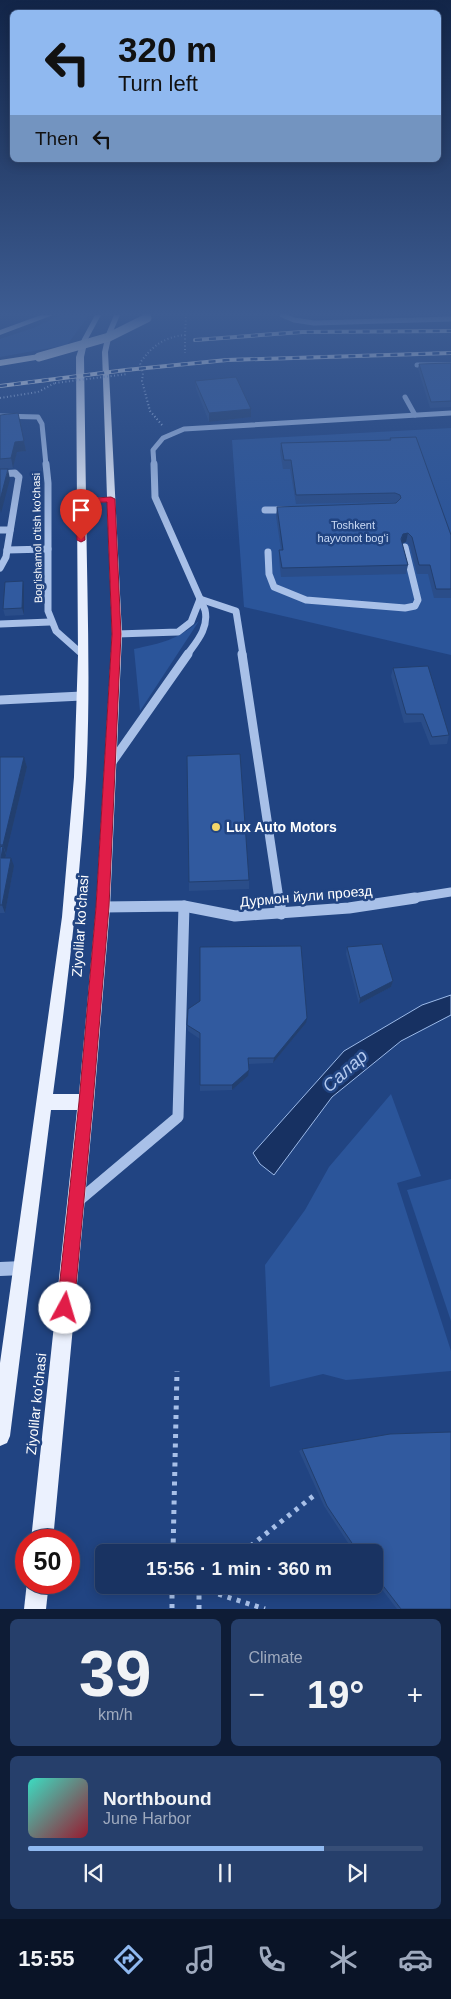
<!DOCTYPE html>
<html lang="en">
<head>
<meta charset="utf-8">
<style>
  body { margin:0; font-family:Helvetica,sans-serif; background:#263f6b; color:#f1f3f6; height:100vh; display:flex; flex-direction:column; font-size:19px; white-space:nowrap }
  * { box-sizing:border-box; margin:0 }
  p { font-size:16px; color:#9faabe }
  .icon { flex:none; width:28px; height:28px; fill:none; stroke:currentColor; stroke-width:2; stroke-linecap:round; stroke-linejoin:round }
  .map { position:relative; height:1609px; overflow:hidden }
  .drawer { display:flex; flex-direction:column; gap:10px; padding:10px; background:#0e1c36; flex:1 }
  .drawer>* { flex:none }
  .top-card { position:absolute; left:10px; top:10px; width:431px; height:152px; border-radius:8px; box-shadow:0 2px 12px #0003,0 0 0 1px #374e77; background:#90b9f0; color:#111; overflow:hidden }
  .speed { position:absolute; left:15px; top:1529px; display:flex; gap:10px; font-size:25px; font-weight:700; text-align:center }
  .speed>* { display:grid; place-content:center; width:65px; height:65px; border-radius:50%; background:#193362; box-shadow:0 2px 12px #0003,0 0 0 1px #374e77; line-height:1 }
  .speed .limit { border:8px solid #d22; background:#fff; color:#111 }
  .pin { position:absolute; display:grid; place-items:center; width:42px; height:42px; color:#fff; margin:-51px -21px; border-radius:50% 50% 50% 0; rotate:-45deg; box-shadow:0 0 5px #0007 }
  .pin .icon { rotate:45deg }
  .me { position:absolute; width:55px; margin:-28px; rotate:6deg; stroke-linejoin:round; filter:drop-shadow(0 0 4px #0008) }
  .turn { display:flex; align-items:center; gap:18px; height:105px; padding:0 25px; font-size:22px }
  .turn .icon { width:65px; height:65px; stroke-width:2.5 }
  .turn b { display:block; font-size:35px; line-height:42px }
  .then { display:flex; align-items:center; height:48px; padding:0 25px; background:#0003; gap:10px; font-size:19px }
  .big { font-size:38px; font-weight:600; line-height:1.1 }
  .drawer .widget { flex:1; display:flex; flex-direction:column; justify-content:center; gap:8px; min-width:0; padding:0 18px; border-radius:8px; background:#263f6b }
  .drawer .dial { align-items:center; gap:0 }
  .dial b { font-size:65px; line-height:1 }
  .song { display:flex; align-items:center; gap:15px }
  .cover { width:60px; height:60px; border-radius:8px; background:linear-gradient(135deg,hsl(170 70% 55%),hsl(350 70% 35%)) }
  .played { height:5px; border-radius:2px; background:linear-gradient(90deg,#90b9f0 75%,#374e77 75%) }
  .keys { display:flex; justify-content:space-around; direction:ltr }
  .heat { display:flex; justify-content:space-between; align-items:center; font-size:28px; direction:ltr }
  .drawer .tiles { flex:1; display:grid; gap:10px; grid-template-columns:1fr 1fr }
  .widget:last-child { grid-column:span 2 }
  .trip { position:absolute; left:95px; top:1544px; width:288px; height:50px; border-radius:8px; background:#193362; box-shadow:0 2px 12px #0003,0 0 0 1px #374e77; font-weight:600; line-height:50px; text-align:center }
  .dock { display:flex; height:80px; justify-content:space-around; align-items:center; background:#0a1427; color:#9faabe }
  .dock .icon { width:35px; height:35px }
  .dock .on { color:#90b9f0 }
  .dock b { font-size:22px; color:#f1f3f6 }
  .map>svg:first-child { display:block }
</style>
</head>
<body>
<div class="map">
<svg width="451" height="1609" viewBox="0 0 451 1609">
  <rect width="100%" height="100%" fill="#214482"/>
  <g fill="#2b559a">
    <path d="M61 315H89L67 345 0 357V339L33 328Z"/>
    <path d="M451 428V655L244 607 232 440Z"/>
    <path d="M199 621 140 711 134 649C162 643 177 640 199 621Z"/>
    <path d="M391 1094 421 1176 397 1183 451 1351V1371L346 1380 323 1374 270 1387 265 1265 305 1210 329 1167Z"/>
    <path d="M451 1179V1321L407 1190Z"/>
  </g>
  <path fill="#173162" stroke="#9cbae9" d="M451 995V1015L401 1041 332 1097 274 1175 260 1164 253 1153 344 1051 422 1005Z"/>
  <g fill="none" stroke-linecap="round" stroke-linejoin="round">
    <g stroke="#a8c0e8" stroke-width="2" stroke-dasharray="1 2.5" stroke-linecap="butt">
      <path d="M185 335V353"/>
      <path d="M0 398 38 392 55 383"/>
      <path d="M162 425 150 411 142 381 143 373 140 363C152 346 164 337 185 335L186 315"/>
    </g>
    <g stroke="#a8c0e8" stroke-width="5" stroke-dasharray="4 5.5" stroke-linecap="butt">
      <path d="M173 1552 177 1371"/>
      <path d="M243 1552 317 1493"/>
      <path d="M172 1585V1609"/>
      <path d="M172 1590 199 1588 265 1609"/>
      <path d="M199 1609V1588L203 1585"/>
    </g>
    <g stroke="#a8c0e8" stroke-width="5">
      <path d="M282 315 294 320 314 323 451 319"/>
      <path d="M417 365H451"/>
      <path d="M405 397 415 415"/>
      <path d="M0 416 38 417 42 424 46 465"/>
      <path d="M154 465 153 450 163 438 184 429 451 413"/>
    </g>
    <g stroke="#a8c0e8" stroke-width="7">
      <path d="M46 464 48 483V611L56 631 83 655"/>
      <path d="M154 464 155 497 205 610C209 628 197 641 187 655"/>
      <path d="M0 474 15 473 19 477 7 550 48 549"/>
      <path d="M265 510H288"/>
      <path d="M0 530H10"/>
      <path d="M268 552 269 574 274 587 306 600 405 608 415 606 418 600 405 547"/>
      <path d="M0 568 6 557 7 550"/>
      <path d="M200 599 236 611 243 655"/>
      <path d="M0 624 50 622"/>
      <path d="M117 634 178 632 191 622 200 599"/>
    </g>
    <g stroke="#a8c0e8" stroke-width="9">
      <path d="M242 654 279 899"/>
      <path d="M0 700 82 696"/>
      <path d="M110 765 188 654"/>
      <path d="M407 899 451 892"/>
    </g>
    <g stroke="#a8c0e8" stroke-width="11">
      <path d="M279 898 281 914"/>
      <path d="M103 907 184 906 235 916 349 908 415 898"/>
      <path d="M76 1203 178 1117 184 906"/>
    </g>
    <path stroke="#a8c0e8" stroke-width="14" d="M0 1269 23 1268"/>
    <g fill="#ebf1fe" fill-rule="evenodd">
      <path d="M95 315H101L88 339 84 357 86 498 107 497 102 352 106 334 114 315H120L112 334 108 352 122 634 110 907 94 1102 53 1540H31L77 1110H51L10 1436 7 1443 0 1446V1363L62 917 74 777 78 655 76 357 82 339ZM107 502 112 634 96 907 79 1094H53C67 989 80 884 86 779 91 687 87 595 86 503Z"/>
      <path d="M27 1582H49L46 1609H24Z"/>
    </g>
    <g fill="#fff" fill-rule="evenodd">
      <path d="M41 315H53L0 335V330Z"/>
      <path d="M39 354 42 355V359L0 366V360Z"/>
    </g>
    <defs>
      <g id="rail">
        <path d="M195 340 302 332 451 331"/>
        <path d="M0 386 126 370 227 360 451 353"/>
      </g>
    </defs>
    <use href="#rail" stroke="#fff" stroke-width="4"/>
    <use href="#rail" stroke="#214482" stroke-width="2.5" stroke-dasharray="7" stroke-linecap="butt"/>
    <path stroke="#a8c0e8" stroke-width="2" stroke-dasharray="1 2.5" stroke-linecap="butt" d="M55 383 128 374"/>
    <path stroke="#fff" stroke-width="9" d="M39 357 109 337 147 318"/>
  </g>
  <g fill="#2a4d89">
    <path d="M451 363V407L430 408 418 369 419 364Z"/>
    <path d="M195 381 251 417 209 422 196 389Z"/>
    <path d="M0 415 24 441 26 451 17 452 13 468 0 469Z"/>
    <path d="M390 438 451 535V598H434L428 574H417L410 546 406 542 402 543 408 565 406 574 281 577 279 559V550H281L276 516 277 507 396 503 394 502 296 504 290 469H283L280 451 281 443 390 440Z"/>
    <path d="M24 587V615L5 616 3 609Z"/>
    <path d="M393 668 449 735 447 744 430 745 421 722 404 723 391 676Z"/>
    <path d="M0 757H24L27 767 6 854V858L14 866 5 913H0Z"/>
    <path d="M249 880V889L189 891V882Z"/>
    <path d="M347 947 393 981 391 987 359 1004 346 954Z"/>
    <path d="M306 1023 273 1063 249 1064 248 1076 232 1090 200 1091V1039L188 1031 187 1025Z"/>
    <path d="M302 1449 451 1609H397L374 1579V1552H354L324 1506 299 1451Z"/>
  </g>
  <g fill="#223f6f">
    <path d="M251 409V417L209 422V413Z"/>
    <path d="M24 441 26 451 17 452 13 468 11 458 15 442Z"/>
    <path d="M8 469 10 479 1 513 0 508V500Z"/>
    <path d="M408 533 406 542 401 544 400 548 403 534Z"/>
    <path d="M23 581 24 587V615L22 608Z"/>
    <path d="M24 757 27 767 6 854 3 845Z"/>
    <path d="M3 846 6 855 4 866 1 858Z"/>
    <path d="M11 858 14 866 5 913 2 905Z"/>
    <path d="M393 981 391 987 359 1004 360 998Z"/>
    <path d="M307 1018 306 1023 273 1063 274 1058Z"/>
    <path d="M249 1070 248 1076 232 1090V1085Z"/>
  </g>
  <g fill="#315a9f" stroke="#223f6f">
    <path d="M451 363V401L431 402 419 364Z"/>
    <path d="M236 377 251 409 209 413 195 381Z"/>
    <path d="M18 413 24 441 15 442 11 458 0 459V415Z"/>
    <path d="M416 437 451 535V589H436L430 565H419L412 537 408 533 403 534 401 539 408 565 282 568 279 550H283L277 507 396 503 401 498 400 495 395 493 296 495 291 460H284L281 443 391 440 390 438Z"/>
    <path d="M0 469H8L0 500Z"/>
    <path d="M23 581 22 608 3 609 5 582Z"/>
    <path d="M428 666 449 735 432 737 423 714H406L393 668Z"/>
    <path d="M240 754 249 880 189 882 187 756Z"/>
    <path d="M0 757H24L3 845H0Z"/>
    <path d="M3 846 1 858H11L2 905H0V847Z"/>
    <path d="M382 944 393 981 360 998 347 947Z"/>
    <path d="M301 946 307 1018 274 1058H248L249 1070 232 1085H200V1033L187 1025 188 1009 200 1001V947Z"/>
    <path d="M451 1432V1609H401L374 1574V1552H358L327 1506 302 1449 390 1434Z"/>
  </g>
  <linearGradient id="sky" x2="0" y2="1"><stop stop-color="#122548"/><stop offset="0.58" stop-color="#3d5c92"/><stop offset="1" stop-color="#3d5c92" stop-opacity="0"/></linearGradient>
  <rect width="451" height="541" fill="url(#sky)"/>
  <path fill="#e11d48" stroke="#92132f" d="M111 497 115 499 121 634 109 907 93 1102 74 1308 71 1314 65 1316 59 1314 57 1308 79 1102 96 907 112 634 107 502 84 503 85 540 81 542 77 540 76 501 80 499Z"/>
  <circle fill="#f4d76a" stroke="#214482" stroke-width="2" cx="216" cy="827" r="5"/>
  <g text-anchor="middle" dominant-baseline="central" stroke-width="5" stroke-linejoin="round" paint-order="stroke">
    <g font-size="11" fill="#ccdcf6" stroke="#214482">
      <text x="353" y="525">Toshkent<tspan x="353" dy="13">hayvonot bogʻi</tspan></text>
    </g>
    <g font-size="11" fill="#fff" stroke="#214482">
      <text transform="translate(37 538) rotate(-91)">Bog'ishamol o'tish ko'chasi</text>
    </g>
    <g font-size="14" font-weight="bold" fill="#fff" stroke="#214482" text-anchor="start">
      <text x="226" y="827">Lux Auto Motors</text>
    </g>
    <g font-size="14" fill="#fff" stroke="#214482">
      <text transform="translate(306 896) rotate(-5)">Дурмон йули проезд</text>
      <text transform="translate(80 926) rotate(-86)">Ziyolilar ko'chasi</text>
      <text transform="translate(36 1404) rotate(-84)">Ziyolilar ko'chasi</text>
    </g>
    <g font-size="18" font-style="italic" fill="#b4caf0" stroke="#214482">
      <text transform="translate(345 1071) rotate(-42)">Салар</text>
    </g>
  </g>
</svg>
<div class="speed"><div class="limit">50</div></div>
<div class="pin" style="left:81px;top:540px;background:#d93025"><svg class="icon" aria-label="arrive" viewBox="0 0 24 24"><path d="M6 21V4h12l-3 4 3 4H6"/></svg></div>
<svg class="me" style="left:65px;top:1308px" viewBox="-20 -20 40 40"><circle r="19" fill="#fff"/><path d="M0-13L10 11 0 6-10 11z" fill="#e11d48"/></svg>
<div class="trip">15:56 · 1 min · 360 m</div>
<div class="top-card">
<div class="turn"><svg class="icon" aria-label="left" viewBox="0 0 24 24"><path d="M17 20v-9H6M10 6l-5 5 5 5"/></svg><div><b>320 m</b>Turn left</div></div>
<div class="then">Then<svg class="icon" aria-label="left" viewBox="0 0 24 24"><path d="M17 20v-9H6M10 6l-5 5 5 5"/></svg></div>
</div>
</div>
<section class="drawer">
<div class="tiles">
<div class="widget dial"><b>39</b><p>km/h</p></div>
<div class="widget"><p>Climate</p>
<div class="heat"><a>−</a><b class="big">19°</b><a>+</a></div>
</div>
<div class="widget">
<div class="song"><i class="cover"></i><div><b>Northbound</b><p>June Harbor</p></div></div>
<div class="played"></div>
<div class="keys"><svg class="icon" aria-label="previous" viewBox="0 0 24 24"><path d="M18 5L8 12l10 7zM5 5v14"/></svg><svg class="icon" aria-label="pause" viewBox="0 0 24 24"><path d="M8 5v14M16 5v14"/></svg><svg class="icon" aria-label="next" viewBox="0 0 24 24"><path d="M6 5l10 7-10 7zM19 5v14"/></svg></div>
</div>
</div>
</section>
<nav class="dock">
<b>15:55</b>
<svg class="icon on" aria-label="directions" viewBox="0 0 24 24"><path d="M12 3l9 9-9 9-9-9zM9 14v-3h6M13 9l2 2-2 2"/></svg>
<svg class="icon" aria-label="music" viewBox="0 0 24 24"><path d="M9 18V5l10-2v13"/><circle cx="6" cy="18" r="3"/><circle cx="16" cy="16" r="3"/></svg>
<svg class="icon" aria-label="phone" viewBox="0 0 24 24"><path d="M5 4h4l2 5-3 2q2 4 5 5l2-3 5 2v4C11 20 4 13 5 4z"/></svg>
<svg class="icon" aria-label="climate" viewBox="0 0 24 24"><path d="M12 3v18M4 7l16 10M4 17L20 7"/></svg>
<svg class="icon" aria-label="car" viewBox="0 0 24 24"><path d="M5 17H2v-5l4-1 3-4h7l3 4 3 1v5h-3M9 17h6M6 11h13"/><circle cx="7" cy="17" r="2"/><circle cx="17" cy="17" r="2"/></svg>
</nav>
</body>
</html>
